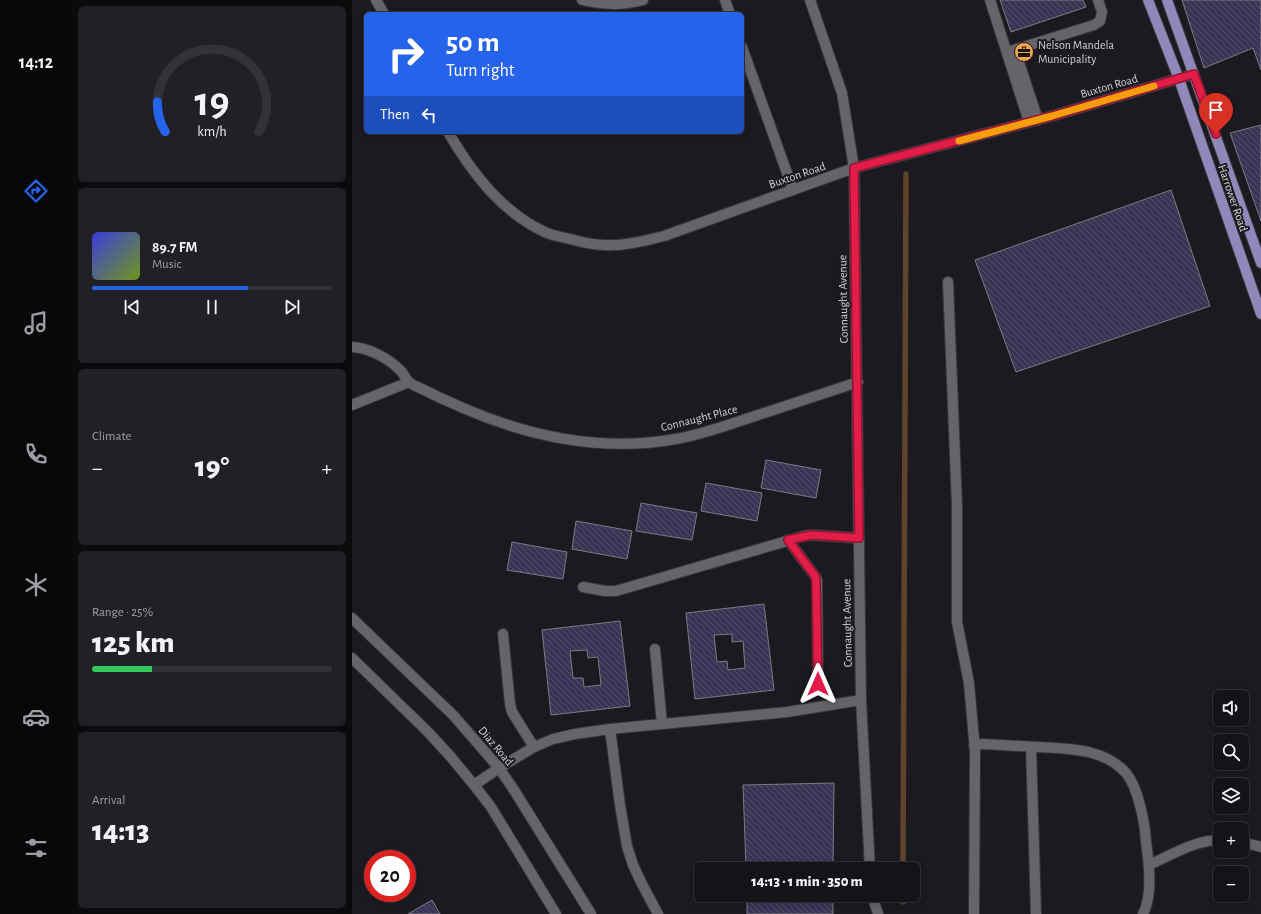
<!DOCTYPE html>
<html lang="en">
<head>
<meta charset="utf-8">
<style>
  body { margin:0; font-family:"Alegreya Sans",sans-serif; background:#212125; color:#f1f3f6; height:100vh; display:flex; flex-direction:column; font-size:15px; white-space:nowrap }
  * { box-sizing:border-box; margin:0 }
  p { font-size:13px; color:#9d9ea2 }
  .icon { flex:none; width:22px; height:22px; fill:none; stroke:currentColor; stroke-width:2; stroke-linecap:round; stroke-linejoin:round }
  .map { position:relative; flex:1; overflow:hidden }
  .sheet { display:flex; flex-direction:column; gap:6px; padding:6px; background:#0b0b0d; width:280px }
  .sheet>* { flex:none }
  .guide { position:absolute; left:12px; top:12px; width:380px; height:122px; border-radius:6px; box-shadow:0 2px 6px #0003,0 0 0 1px #333337; background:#2563eb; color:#fff; overflow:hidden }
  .buttons { position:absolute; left:861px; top:690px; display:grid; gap:8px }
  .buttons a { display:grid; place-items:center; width:36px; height:36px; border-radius:6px; background:#141418; box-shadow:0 2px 6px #0003,0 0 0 1px #333337; font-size:20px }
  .speed { position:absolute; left:12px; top:850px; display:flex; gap:8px; font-size:20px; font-weight:700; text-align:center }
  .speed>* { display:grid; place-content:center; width:52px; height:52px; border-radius:50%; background:#141418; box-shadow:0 2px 6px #0003,0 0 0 1px #333337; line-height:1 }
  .speed .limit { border:6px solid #d22; background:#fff; color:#111 }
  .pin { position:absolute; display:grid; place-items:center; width:34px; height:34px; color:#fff; margin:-41px -17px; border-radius:50% 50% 50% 0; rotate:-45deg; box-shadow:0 0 4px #0007 }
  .pin .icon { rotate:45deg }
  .me { position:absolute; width:44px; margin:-22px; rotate:0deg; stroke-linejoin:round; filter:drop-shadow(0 0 3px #0008) }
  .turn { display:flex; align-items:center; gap:14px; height:84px; padding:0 16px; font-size:18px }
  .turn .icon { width:52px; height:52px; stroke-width:2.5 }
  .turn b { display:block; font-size:28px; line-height:34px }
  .then { display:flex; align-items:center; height:38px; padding:0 16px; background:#0003; gap:8px; font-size:15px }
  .big { font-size:30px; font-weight:800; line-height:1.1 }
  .sheet .card { flex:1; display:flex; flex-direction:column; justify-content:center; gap:6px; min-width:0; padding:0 14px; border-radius:6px; background:#212125 }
  .sheet .dial { align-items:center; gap:0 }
  .dial svg { height:104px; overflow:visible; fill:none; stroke:#333337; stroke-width:7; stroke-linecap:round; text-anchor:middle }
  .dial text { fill:#f1f3f6; stroke:none }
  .song { display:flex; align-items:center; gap:12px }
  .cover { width:48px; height:48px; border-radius:6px; background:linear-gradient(135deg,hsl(240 70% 55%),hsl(80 70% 35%)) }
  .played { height:4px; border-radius:2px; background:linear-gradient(90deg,#2563eb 65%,#333337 65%) }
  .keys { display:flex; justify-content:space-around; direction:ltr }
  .heat { display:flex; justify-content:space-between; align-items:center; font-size:22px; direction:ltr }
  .charge { height:6px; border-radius:3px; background:linear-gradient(90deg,#34c759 25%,#333337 0) }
  .trip { position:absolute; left:342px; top:862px; width:226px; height:40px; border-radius:6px; background:#141418; box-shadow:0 2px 6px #0003,0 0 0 1px #333337; font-weight:800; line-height:40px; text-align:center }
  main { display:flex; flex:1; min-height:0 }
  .tab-bar { display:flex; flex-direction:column; width:72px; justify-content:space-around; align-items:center; background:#08080a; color:#9d9ea2 }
  .tab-bar .icon { width:28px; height:28px }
  .tab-bar .selected { color:#2563eb }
  .tab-bar b { font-size:18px; color:#f1f3f6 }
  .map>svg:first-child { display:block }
</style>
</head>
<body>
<main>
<nav class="tab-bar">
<b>14:12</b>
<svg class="icon selected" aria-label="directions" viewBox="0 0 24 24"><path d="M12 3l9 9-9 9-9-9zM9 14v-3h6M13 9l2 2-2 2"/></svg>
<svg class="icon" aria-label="music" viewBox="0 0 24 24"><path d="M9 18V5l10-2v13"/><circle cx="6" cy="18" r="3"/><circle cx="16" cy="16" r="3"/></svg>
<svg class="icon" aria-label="phone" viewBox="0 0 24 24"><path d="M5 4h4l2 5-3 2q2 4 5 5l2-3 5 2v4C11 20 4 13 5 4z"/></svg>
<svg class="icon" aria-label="climate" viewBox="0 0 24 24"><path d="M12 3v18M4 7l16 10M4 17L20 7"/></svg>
<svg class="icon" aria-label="car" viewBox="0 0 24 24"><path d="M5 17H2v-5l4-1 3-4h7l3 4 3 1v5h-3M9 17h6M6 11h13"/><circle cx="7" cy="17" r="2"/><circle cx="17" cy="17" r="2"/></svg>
<svg class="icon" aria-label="filters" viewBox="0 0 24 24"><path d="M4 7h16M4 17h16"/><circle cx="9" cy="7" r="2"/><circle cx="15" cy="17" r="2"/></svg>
</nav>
<section class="sheet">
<div class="card dial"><svg viewBox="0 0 100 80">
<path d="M14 69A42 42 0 1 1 86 69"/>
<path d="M14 69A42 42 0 0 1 8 46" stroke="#2563eb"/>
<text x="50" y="56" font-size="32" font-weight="700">19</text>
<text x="50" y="72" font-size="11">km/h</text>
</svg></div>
<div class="card">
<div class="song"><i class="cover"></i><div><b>89.7 FM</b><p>Music</p></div></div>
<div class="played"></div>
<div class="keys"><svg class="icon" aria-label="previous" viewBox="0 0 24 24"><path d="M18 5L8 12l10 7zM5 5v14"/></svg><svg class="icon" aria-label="pause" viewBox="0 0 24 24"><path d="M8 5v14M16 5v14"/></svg><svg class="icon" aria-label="next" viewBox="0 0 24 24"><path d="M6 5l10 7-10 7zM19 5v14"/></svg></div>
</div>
<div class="card"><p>Climate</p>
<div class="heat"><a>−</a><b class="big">19°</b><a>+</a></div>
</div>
<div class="card"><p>Range · 25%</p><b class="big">125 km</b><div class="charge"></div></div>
<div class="card"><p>Arrival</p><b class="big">14:13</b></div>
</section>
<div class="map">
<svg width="909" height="914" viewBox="0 0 909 914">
  <defs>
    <pattern id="building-back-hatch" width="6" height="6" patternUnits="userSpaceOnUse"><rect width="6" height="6" fill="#383454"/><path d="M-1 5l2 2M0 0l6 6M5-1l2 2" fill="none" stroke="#54506c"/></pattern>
  </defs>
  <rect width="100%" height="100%" fill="#1b1a20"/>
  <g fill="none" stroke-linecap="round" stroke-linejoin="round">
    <g stroke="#604429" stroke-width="5.5">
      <path d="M551 869 554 174"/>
      <path d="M551 902V895"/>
    </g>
  </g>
  <g fill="url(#building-back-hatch)" stroke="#7b7b82" fill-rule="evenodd">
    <path d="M648 0H731L734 7 659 32Z"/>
    <path d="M830 0H909V70L901 48 852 68Z"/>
    <path d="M909 125V221L878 133Z"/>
    <path d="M819 190 858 306 664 372 623 260Z"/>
    <path d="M414 460 469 470 464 498 409 488Z"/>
    <path d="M354 483 410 493 405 521 349 511Z"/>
    <path d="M289 503 345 513 340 540 284 531Z"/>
    <path d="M224 521 280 531 275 559 220 549Z"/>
    <path d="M160 542 215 552 211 579 155 570Z"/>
    <path d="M412 604 422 690 343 699 334 613ZM380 634V642L391 641 393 668 376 670 375 661 365 662 362 635Z"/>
    <path d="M268 621 278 706 199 715 190 630ZM235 650 236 658 246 657 249 685 232 687 231 678H221L218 651Z"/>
    <path d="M482 783 481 869H394L391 785Z"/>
    <rect x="395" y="895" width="86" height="19"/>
    <path d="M80 900 88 914H56Z"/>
  </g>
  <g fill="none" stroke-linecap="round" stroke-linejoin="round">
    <defs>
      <g id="minor">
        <path d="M24 0 32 14"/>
        <path d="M230 0C251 5 270 6 291 0"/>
        <path d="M373 0 378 14"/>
        <path d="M458 0 490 93 502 168 509 700 518 869"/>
        <path d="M638 0 677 122"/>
        <path d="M390 47 441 190"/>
        <path d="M663 50 686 120"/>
        <path d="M655 52 742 25 748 21 750 12 746 0"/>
        <path d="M96 132C120 173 150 213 195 233 202 236 211 237 218 239 232 243 246 246 261 245 278 245 295 240 312 236L502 168 700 116 842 74"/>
        <path d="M596 282 605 506V622L617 683 623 751 622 914"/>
        <path d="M0 347C17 348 36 358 48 370 52 373 53 379 57 382 60 385 66 387 70 389 84 396 97 402 111 408 178 437 251 452 324 439 348 435 373 426 397 418 433 406 469 394 506 382"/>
        <path d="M0 405 57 382"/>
        <path d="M436 540 463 576 465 580 466 684"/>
        <path d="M231 587 253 591H264L452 536 459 535 507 538"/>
        <path d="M0 618 102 716 147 768 162 790 239 914"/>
        <path d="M151 634 158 704 160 712 182 747"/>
        <path d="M303 649 310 724"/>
        <path d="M0 658 76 732 98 756 122 785 139 807 204 914"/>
        <path d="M258 729 268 805 275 846 281 865 290 884 306 914"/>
        <path d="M622 745 631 744C649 745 667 746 686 747 716 749 752 748 774 773 786 787 793 823 794 842 797 863 801 895 791 914"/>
        <path d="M679 747 684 914"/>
        <path d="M122 785 147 768 182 747 201 739 223 734 258 729 435 712 509 700"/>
        <path d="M890 842 909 847"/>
        <path d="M797 865C819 855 843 840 868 840"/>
        <path d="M520 895 526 914"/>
      </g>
      <g id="major">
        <path d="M796 0 827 79 909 314"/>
        <path d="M815 0 909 263"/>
      </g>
    </defs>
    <use href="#minor" stroke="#37363a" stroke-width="12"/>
    <use href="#major" stroke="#37363a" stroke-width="12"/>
    <use href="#minor" stroke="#64646a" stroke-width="10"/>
    <use href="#major" stroke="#8f89ba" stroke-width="10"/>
  </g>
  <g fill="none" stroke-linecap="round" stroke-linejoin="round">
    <defs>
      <path id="route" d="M466 684 464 580 463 576 436 540 459 535 507 538 502 168 700 116 842 74 864 134"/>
    </defs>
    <use href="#route" stroke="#92132f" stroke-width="10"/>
    <use href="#route" stroke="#e11d48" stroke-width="7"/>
    <path stroke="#f59e0b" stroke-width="7" d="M607 141 700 116 802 86"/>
  </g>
  <defs>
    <symbol id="office-disc" viewBox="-11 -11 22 22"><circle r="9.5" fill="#f6a247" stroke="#1b1a20"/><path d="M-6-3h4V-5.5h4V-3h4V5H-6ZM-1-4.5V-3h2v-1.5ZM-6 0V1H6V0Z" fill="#111"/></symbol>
  </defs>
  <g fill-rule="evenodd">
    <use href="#office-disc" x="661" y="41" width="22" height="22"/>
  </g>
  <g text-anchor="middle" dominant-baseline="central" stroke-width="4" stroke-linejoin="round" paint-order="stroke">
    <g font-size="12" fill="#d2d1d5" stroke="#1b1a20" text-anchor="start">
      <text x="686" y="45">Nelson Mandela<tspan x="686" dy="14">Municipality</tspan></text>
    </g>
    <g font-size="12" fill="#d2d1d5" stroke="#1b1a20">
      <text transform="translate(757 86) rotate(-16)">Buxton Road</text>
      <text transform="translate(445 175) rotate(-19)">Buxton Road</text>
      <text transform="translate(881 198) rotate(71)">Harrower Road</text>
      <text transform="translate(491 299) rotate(-91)">Connaught Avenue</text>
      <text transform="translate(347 418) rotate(-14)">Connaught Place</text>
      <text transform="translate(495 623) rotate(-91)">Connaught Avenue</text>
      <text transform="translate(144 746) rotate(50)">Diaz Road</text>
    </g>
  </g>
</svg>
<div class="buttons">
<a><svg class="icon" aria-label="sound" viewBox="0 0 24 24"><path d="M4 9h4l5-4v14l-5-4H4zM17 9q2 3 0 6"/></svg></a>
<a><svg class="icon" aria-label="search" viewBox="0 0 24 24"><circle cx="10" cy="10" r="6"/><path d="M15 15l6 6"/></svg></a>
<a><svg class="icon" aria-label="layers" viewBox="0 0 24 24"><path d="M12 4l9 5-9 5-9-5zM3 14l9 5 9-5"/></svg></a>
<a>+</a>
<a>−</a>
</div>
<div class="speed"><div class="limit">20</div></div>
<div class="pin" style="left:864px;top:134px;background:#d93025"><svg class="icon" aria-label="arrive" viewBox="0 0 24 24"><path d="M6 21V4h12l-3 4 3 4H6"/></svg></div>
<svg class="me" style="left:466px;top:684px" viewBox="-20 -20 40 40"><path d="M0-17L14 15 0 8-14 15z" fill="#e11d48" stroke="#fff" stroke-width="4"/></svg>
<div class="trip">14:13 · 1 min · 350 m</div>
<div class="guide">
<div class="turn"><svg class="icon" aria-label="right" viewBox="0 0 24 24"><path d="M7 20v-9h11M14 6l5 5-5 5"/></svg><div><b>50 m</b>Turn right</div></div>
<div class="then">Then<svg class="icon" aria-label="left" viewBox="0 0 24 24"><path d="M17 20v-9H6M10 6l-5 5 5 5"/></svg></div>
</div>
</div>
</main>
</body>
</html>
